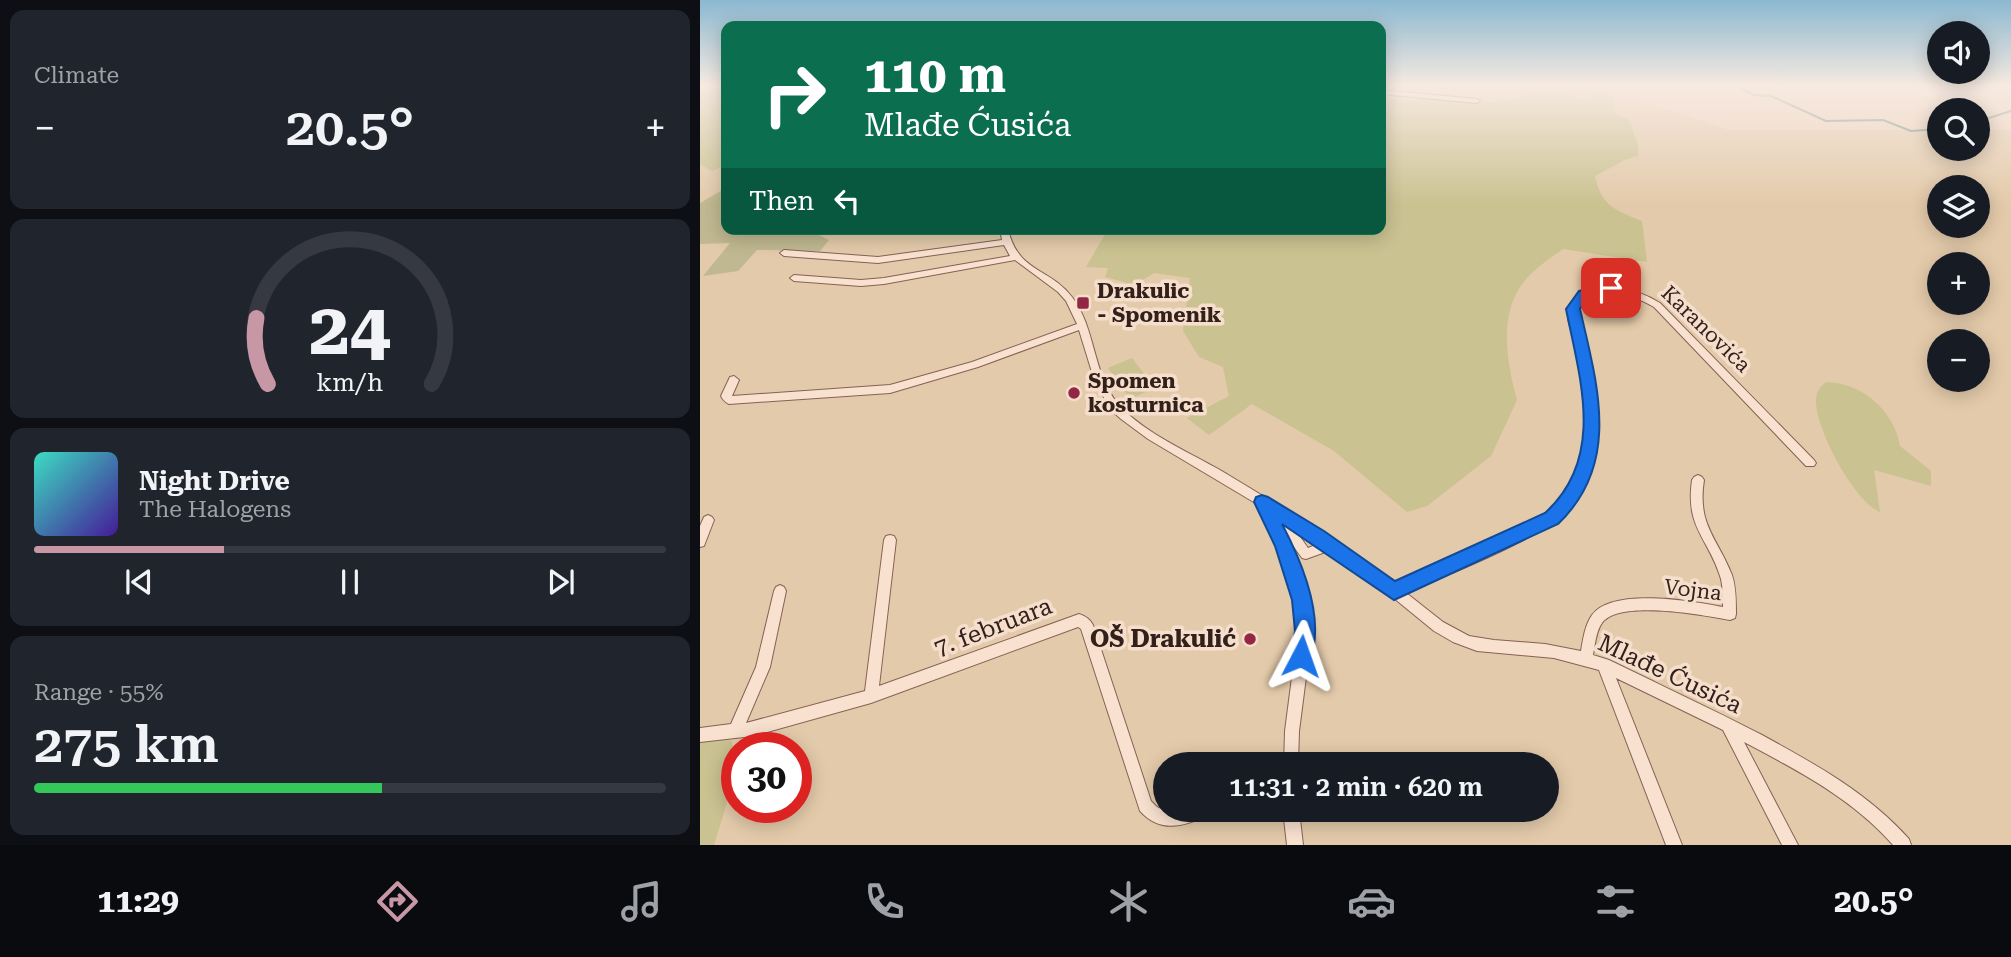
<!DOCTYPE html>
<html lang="en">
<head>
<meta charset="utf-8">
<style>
  body { margin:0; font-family:"Roboto Serif",serif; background:#20242c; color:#f1f3f6; height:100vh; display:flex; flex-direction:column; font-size:26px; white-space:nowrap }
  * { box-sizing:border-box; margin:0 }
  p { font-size:23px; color:#9ea1a6 }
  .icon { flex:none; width:38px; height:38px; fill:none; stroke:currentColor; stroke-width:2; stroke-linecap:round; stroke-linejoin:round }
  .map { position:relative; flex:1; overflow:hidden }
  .panel { display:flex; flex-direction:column; gap:10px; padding:10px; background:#0d0f14; width:700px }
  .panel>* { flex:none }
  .top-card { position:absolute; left:21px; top:21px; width:665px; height:214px; border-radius:14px; box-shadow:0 4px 18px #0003; background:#0b6e4f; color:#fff; overflow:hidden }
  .buttons { position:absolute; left:1227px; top:21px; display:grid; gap:14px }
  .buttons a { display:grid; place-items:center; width:63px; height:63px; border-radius:50%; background:#171b24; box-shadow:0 4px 18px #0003; font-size:35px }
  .speed { position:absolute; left:21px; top:732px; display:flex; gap:14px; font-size:35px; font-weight:700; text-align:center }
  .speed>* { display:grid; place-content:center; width:91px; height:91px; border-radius:50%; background:#171b24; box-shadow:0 4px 18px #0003; line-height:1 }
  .speed .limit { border:10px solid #d22; background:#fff; color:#111 }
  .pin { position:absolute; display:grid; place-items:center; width:60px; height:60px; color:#fff; margin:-30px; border-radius:14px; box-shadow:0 4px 10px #0006 }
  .me { position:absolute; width:77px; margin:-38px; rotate:4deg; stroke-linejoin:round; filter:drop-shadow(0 0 5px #0008) }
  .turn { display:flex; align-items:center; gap:24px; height:147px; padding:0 28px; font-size:32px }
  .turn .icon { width:91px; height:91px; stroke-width:2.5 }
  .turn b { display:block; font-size:49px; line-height:60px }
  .then { display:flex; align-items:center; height:66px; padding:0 28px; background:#0003; gap:14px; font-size:26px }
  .big { font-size:52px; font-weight:600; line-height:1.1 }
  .panel .widget { flex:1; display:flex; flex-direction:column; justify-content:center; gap:10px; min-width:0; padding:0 24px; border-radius:14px; background:#20242c }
  .panel .dial { align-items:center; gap:0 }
  .dial svg { height:182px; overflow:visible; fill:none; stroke:#363941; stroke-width:7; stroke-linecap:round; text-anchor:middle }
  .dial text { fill:#f1f3f6; stroke:none }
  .song { display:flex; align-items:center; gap:21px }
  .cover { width:84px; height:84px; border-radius:10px; background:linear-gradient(135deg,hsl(170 70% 55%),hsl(260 70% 35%)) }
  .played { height:7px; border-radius:4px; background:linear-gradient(90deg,#c797a6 30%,#363941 30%) }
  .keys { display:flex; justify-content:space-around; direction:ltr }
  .heat { display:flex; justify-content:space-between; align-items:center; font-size:38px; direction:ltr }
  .charge { height:10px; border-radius:5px; background:linear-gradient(90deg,#34c759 55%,#363941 0) }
  .trip { position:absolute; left:453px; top:752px; width:406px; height:70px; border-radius:35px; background:#171b24; box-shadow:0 4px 18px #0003; font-weight:600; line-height:70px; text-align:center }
  .tab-bar { display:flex; height:112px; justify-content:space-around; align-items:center; background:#090b0e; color:#9ea1a6 }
  .tab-bar .icon { width:49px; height:49px }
  .tab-bar .current { color:#c797a6 }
  .tab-bar b { font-size:32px; color:#f1f3f6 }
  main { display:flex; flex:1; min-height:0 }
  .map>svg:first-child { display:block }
</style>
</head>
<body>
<main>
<section class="panel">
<div class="widget"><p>Climate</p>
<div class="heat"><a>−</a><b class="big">20.5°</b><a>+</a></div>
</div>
<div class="widget dial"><svg viewBox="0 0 100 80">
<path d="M14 69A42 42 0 1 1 86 69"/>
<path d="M14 69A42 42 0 0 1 9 40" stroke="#c797a6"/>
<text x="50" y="56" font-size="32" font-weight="700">24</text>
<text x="50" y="72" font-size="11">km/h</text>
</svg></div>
<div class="widget">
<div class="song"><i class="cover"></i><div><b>Night Drive</b><p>The Halogens</p></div></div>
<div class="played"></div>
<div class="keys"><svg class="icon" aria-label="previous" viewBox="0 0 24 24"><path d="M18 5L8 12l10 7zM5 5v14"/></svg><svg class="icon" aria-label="pause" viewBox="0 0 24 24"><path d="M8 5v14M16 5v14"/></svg><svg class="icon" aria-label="next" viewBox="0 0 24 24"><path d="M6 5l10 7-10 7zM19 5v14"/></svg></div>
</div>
<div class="widget"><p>Range · 55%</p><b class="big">275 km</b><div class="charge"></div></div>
</section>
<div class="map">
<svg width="1311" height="845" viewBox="0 0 1311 845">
  <rect width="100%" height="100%" fill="#edd1bc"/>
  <path fill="#e3caaa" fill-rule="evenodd" d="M0 85H26V229H681V85H892L1029 130H1239V149H1278V130H1311V845H0ZM1239 187H1278V226H1239ZM1239 264H1278V303H1239ZM1239 341H1278V380H1239ZM37 747H96V807H37ZM466 765H847V810H466Z"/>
  <g fill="#cac291">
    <path d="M9 85H26V165L12 171 0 164V90Z"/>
    <path d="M858 85 890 89 914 98V113L929 120 938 144V156L925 160 895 176C901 206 915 210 942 221L947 262 863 249C847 260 825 275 816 294 800 325 808 368 817 400L791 456 727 506 707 512 634 451 552 404 509 435 487 418 529 396 523 367 499 357 483 331 490 278 454 273 435 285 405 277 408 268 386 267 407 231 406 229H681V99L796 102 815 99 845 86 885 100 893 98 881 90Z"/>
    <path d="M432 358 455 388 430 399 408 368Z"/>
    <path d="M1126 382C1162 383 1194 410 1200 446L1231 471V486L1174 470 1180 512C1154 501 1116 430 1116 401 1116 392 1120 387 1126 382Z"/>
    <path d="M3 732 32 741 34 780 14 845H0V733Z"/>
  </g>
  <path fill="#bfb890" d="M26 188V229H107L129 240 120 251 57 250 38 271 3 276 30 243 0 244V203Z"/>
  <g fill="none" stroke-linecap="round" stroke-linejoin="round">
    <g stroke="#688b79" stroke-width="2">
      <path d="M1034 85 1054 95 1071 96 1126 121 1183 120 1211 131 1239 129"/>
      <path d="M1278 128 1289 118 1311 111"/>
    </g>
    <defs>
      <g id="minor">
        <path d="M681 90 777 99 780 101 777 103 681 94Z"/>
        <path d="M300 229H308C318 273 349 267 372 297 396 328 392 373 418 404 444 434 496 455 530 476 587 510 642 546 695 585 737 568 779 552 819 531 834 523 851 514 863 500 883 477 890 439 888 408 886 378 876 348 868 319V309L880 292C910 284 934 287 960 303L1114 460 1116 463 1114 466H1106L954 307C931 294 912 290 886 296L878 309V319C885 348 895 377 898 407 901 440 893 482 870 508 859 521 842 530 827 538 788 559 746 576 705 592L743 622 769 636 794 640 845 644 881 651C883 639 885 625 892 615 912 587 993 601 1023 607 1023 598 1023 588 1021 579 1009 538 985 529 992 480L994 477 998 475 1002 477 1004 480C997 525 1017 537 1032 575 1036 587 1036 601 1036 614L1035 618 1030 620C1003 615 919 599 902 623 896 631 895 645 893 655L909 660C960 685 1012 709 1062 735 1115 764 1168 793 1209 839L1211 845H1193C1153 799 1097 770 1044 742L1098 845H1082L1023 730 916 678 982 845H966L899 670 854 658 777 651 753 642 734 631 690 595 628 551 606 559 602 558 584 533 590 545 607 600 612 631 599 731 598 765H584L585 731 598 631 595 600 578 545 557 504 448 439 421 419 411 410 395 382 379 330 278 367 190 393 29 404C25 402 23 400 21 396L30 377 34 376 39 380 32 396 190 385 272 362 377 324 366 301 358 292 315 260 184 284 161 286 94 281 90 278 94 275 161 280 184 278 310 256 304 245 178 263 84 256 80 253 84 250 178 257 302 240ZM594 528 618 544 608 548Z"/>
        <path d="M8 515 12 517 14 520 4 546 0 547V526L4 517Z"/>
        <path d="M190 535 194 536 196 540 179 686 379 614C385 616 390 619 393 625L451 801 457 807 465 811 512 810 509 815C484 826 461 834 440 811L381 629 378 627 171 703 53 736 0 742V728L31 724 56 667 74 591 76 587 80 585 84 587 86 591 70 667 46 723 165 691 184 540 186 536Z"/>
        <path d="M583 810H599L603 845H587Z"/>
      </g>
    </defs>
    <use href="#minor" stroke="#846256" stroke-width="2"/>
    <use href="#minor" fill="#f8e1cf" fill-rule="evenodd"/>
  </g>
  <linearGradient id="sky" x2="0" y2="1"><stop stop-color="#8bb8d0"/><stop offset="0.42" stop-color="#f7eae1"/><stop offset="1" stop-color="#f7eae1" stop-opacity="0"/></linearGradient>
  <rect width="1311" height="204" fill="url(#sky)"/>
  <path fill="#1a73e8" stroke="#114b97" stroke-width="2" d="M911 284 915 285V291L888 297 880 309C897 384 922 463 858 524L694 600 582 524C602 562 627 620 609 663L601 666 594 663 591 656 595 631 592 600 575 546 554 502 556 497 562 495 568 497 624 531 695 581 845 513C906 458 880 379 866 309L879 291Z"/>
  <g fill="#932645" stroke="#f5decb" stroke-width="2.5">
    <rect x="376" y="296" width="14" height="14" rx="3.5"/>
    <circle cx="374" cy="393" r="7"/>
    <circle cx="550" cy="639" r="7"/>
  </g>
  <g text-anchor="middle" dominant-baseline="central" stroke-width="7" stroke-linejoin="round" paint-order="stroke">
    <g font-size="21" font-weight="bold" fill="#33201b" stroke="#f5decb" text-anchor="start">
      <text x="397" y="291">Drakulic<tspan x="397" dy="24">- Spomenik</tspan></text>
      <text x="388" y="381">Spomen<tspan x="388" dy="24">kosturnica</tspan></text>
    </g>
    <g font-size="21" fill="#33201b" stroke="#f5decb">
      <text transform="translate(1006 329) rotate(44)">Karanovića</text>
      <text transform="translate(993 590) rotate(7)">Vojna</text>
    </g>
    <g font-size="24" fill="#33201b" stroke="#f5decb">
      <text transform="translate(293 627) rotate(-21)">7. februara</text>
      <text transform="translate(970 674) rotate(25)">Mlađe Ćusića</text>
    </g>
    <g font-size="24" font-weight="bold" fill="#33201b" stroke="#f5decb" text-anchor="end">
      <text x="536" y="639">OŠ Drakulić</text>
    </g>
  </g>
</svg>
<div class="buttons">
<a><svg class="icon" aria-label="sound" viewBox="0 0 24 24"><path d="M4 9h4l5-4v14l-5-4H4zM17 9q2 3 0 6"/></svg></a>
<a><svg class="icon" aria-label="search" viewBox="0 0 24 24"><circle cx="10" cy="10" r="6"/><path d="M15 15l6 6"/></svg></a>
<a><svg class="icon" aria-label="layers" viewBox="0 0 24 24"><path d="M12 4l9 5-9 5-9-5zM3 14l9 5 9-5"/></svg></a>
<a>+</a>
<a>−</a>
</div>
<div class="speed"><div class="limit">30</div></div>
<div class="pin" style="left:911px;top:288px;background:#d93025"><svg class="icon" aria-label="arrive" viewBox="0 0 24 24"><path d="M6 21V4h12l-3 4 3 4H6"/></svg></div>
<svg class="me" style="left:601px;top:656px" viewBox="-20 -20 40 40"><path d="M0-17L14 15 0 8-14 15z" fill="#1a73e8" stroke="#fff" stroke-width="4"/></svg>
<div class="trip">11:31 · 2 min · 620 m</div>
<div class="top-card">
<div class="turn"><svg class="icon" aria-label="right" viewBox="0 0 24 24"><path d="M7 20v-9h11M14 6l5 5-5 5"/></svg><div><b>110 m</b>Mlađe Ćusića</div></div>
<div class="then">Then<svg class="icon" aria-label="left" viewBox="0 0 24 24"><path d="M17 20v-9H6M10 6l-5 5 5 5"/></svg></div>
</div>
</div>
</main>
<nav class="tab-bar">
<b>11:29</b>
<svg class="icon current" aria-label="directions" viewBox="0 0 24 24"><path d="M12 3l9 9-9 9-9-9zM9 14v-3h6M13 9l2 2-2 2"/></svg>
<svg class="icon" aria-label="music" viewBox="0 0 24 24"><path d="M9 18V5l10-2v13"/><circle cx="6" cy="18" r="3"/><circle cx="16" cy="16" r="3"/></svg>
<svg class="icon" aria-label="phone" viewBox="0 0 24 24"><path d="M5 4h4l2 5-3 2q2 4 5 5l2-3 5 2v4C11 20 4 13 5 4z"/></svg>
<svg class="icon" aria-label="climate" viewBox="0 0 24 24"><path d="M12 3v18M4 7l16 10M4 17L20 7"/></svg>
<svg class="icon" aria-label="car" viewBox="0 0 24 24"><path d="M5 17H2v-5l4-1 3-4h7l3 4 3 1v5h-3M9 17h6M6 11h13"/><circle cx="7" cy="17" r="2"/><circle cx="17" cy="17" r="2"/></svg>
<svg class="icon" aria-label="filters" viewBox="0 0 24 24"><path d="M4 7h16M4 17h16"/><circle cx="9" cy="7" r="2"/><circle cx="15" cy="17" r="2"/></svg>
<b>20.5°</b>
</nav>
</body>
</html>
